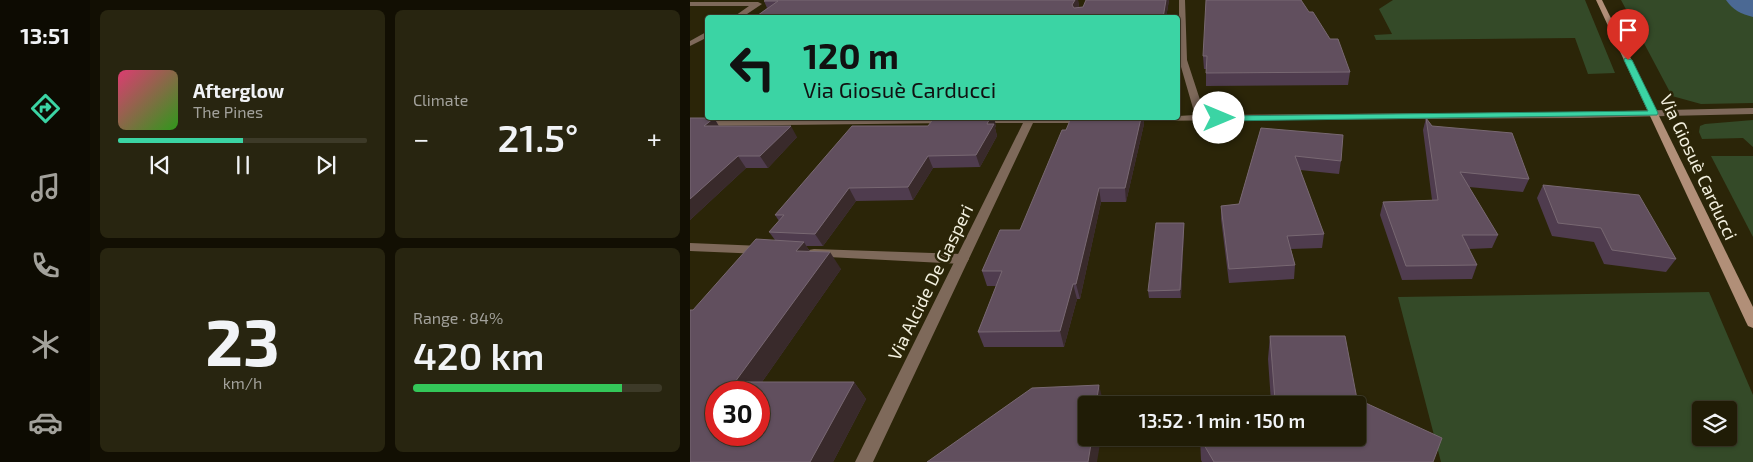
<!DOCTYPE html>
<html lang="en">
<head>
<meta charset="utf-8">
<style>
  body { margin:0; font-family:"Exo 2",sans-serif; background:#282510; color:#f1f3f6; height:100vh; display:flex; flex-direction:column; font-size:19px; white-space:nowrap }
  * { box-sizing:border-box; margin:0 }
  p { font-size:16px; color:#a2a19b }
  .icon { flex:none; width:28px; height:28px; fill:none; stroke:currentColor; stroke-width:2; stroke-linecap:round; stroke-linejoin:round }
  .map { position:relative; flex:1; overflow:hidden }
  .sheet { display:flex; flex-direction:column; gap:10px; padding:10px; background:#120f03; width:600px }
  .sheet>* { flex:none }
  .banner { position:absolute; left:15px; top:15px; width:475px; height:105px; border-radius:5px; box-shadow:0 1px 4px #0004,0 0 0 1px #3d3a28; background:#3bd4a4; color:#111; overflow:hidden }
  .buttons { position:absolute; left:1002px; top:401px; display:grid; gap:10px }
  .buttons a { display:grid; place-items:center; width:45px; height:45px; border-radius:5px; background:#201c06; box-shadow:0 1px 4px #0004,0 0 0 1px #3d3a28; font-size:25px }
  .speed { position:absolute; left:15px; top:381px; display:flex; gap:10px; font-size:25px; font-weight:700; text-align:center }
  .speed>* { display:grid; place-content:center; width:65px; height:65px; border-radius:50%; background:#201c06; box-shadow:0 1px 4px #0004,0 0 0 1px #3d3a28; line-height:1 }
  .speed .limit { border:8px solid #d22; background:#fff; color:#111 }
  .pin { position:absolute; display:grid; place-items:center; width:42px; height:42px; color:#fff; margin:-51px -21px; border-radius:50% 50% 50% 0; rotate:-45deg; box-shadow:0 0 5px #0007 }
  .pin .icon { rotate:45deg }
  .me { position:absolute; width:55px; margin:-28px; rotate:90deg; stroke-linejoin:round; filter:drop-shadow(0 0 4px #0008) }
  .turn { display:flex; align-items:center; gap:18px; height:105px; padding:0 15px; font-size:22px }
  .turn .icon { width:65px; height:65px; stroke-width:2.5 }
  .turn b { display:block; font-size:35px; line-height:42px }
  .big { font-size:38px; font-weight:600; line-height:1.1 }
  .sheet .tile { flex:1; display:flex; flex-direction:column; justify-content:center; gap:8px; min-width:0; padding:0 18px; border-radius:8px; background:#282510 }
  .sheet .dial { align-items:center; gap:0 }
  .dial b { font-size:65px; line-height:1 }
  .song { display:flex; align-items:center; gap:15px }
  .cover { width:60px; height:60px; border-radius:8px; background:linear-gradient(135deg,hsl(340 70% 55%),hsl(110 70% 35%)) }
  .played { height:5px; border-radius:2px; background:linear-gradient(90deg,#3bd4a4 50%,#3d3a28 50%) }
  .keys { display:flex; justify-content:space-around; direction:ltr }
  .heat { display:flex; justify-content:space-between; align-items:center; font-size:28px; direction:ltr }
  .charge { height:8px; border-radius:4px; background:linear-gradient(90deg,#34c759 84%,#3d3a28 0) }
  .sheet .tiles { flex:1; display:grid; gap:10px; grid-template-columns:repeat(2,1fr) }
  .trip { position:absolute; left:388px; top:396px; width:288px; height:50px; border-radius:5px; background:#201c06; box-shadow:0 1px 4px #0004,0 0 0 1px #3d3a28; font-weight:600; line-height:50px; text-align:center }
  main { display:flex; flex:1; min-height:0 }
  .menu { display:flex; flex-direction:column; width:90px; justify-content:space-around; align-items:center; background:#0d0b02; color:#a2a19b }
  .menu .icon { width:35px; height:35px }
  .menu .on { color:#3bd4a4 }
  .menu b { font-size:22px; color:#f1f3f6 }
  .map>svg:first-child { display:block }
</style>
</head>
<body>
<main>
<nav class="menu">
<b>13:51</b>
<svg class="icon on" aria-label="directions" viewBox="0 0 24 24"><path d="M12 3l9 9-9 9-9-9zM9 14v-3h6M13 9l2 2-2 2"/></svg>
<svg class="icon" aria-label="music" viewBox="0 0 24 24"><path d="M9 18V5l10-2v13"/><circle cx="6" cy="18" r="3"/><circle cx="16" cy="16" r="3"/></svg>
<svg class="icon" aria-label="phone" viewBox="0 0 24 24"><path d="M5 4h4l2 5-3 2q2 4 5 5l2-3 5 2v4C11 20 4 13 5 4z"/></svg>
<svg class="icon" aria-label="climate" viewBox="0 0 24 24"><path d="M12 3v18M4 7l16 10M4 17L20 7"/></svg>
<svg class="icon" aria-label="car" viewBox="0 0 24 24"><path d="M5 17H2v-5l4-1 3-4h7l3 4 3 1v5h-3M9 17h6M6 11h13"/><circle cx="7" cy="17" r="2"/><circle cx="17" cy="17" r="2"/></svg>
</nav>
<section class="sheet">
<div class="tiles">
<div class="tile">
<div class="song"><i class="cover"></i><div><b>Afterglow</b><p>The Pines</p></div></div>
<div class="played"></div>
<div class="keys"><svg class="icon" aria-label="previous" viewBox="0 0 24 24"><path d="M18 5L8 12l10 7zM5 5v14"/></svg><svg class="icon" aria-label="pause" viewBox="0 0 24 24"><path d="M8 5v14M16 5v14"/></svg><svg class="icon" aria-label="next" viewBox="0 0 24 24"><path d="M6 5l10 7-10 7zM19 5v14"/></svg></div>
</div>
<div class="tile"><p>Climate</p>
<div class="heat"><a>−</a><b class="big">21.5°</b><a>+</a></div>
</div>
<div class="tile dial"><b>23</b><p>km/h</p></div>
<div class="tile"><p>Range · 84%</p><b class="big">420 km</b><div class="charge"></div></div>
</div>
</section>
<div class="map">
<svg width="1063" height="462" viewBox="0 0 1063 462">
  <rect width="100%" height="100%" fill="#2b2508"/>
  <g fill="#344a28" fill-rule="evenodd">
    <path d="M703 0H895L925 73 898 74 885 38 686 40 684 35 702 34 689 9Z"/>
    <path d="M931 0H1042L1063 13V103L1011 104 982 96Z"/>
    <path d="M1063 120V147L1053 138 1012 139 1009 132 1010 126 1015 124Z"/>
    <path d="M1021 156H1063V237Z"/>
    <path d="M1019 292 1063 395V462H751L708 297ZM1011 410H1039V438H1011Z"/>
  </g>
  <g fill="none" stroke-linecap="round" stroke-linejoin="round">
    <path fill="#4b6994" fill-rule="evenodd" d="M1036 0H1063V17C1051 14 1043 10 1036 0Z"/>
    <g fill="#7e695a" fill-rule="evenodd">
      <path d="M0 243 72 246 77 247 78 250 77 253 72 254 0 251Z"/>
      <path d="M124 249 272 254 277 256 279 259 277 262 272 264 119 256 117 253 119 250Z"/>
    </g>
    <g fill="#7e695a" fill-rule="evenodd">
      <path d="M489 0H495L497 60 515 115 891 112 1063 108V114L891 118 434 121 433 118H488V116L505 115 489 60Z"/>
      <path d="M0 2H68L72 4 51 18H42L59 6H0Z"/>
      <path d="M18 31V37L0 46V41Z"/>
      <path d="M257 118 260 119V123L0 126V120Z"/>
      <path d="M284 118H397L400 120 395 123H343L183 462H165L333 123H287L284 122Z"/>
    </g>
    <path fill="#b18f78" fill-rule="evenodd" d="M906 0H912L1063 307V328L1058 326 1056 322Z"/>
  </g>
  <g fill="#4f3c4e">
    <path d="M76 0H388L389 7H393L396 0H479L476 18H64L77 8 74 1Z"/>
    <path d="M619 12 660 72 658 85 516 86V69H514L513 56Z"/>
    <path d="M0 118H24L29 126 107 137 78 168H56L0 220Z"/>
    <path d="M381 118H453L454 124 436 202H411L390 299H387L374 347H294L288 332 306 286H297L292 271 330 230 376 130Z"/>
    <path d="M736 118 742 126 839 179 833 192 779 187 808 235 802 248 779 249 787 265 782 279 712 280 690 215 693 202 742 200 733 130Z"/>
    <path d="M306 125 305 128 307 136 290 167 243 168 223 200 166 201 133 246H116L120 251 151 269 72 382H164L176 399 143 462 3 310 85 240 79 232 89 221 85 215 238 126Z"/>
    <path d="M571 128 651 161 649 174 610 170 634 234 632 248 601 249 605 265 604 279 539 283 531 219V206L549 204Z"/>
    <path d="M853 185 986 259 976 272 914 264 904 242 862 236 847 198Z"/>
    <path d="M494 223V230L491 298H459L458 291Z"/>
    <path d="M580 336 667 399 743 462H512L511 460 510 438 581 402 578 359Z"/>
  </g>
  <g fill="#392a2b">
    <path d="M385 0H388L389 7 384 17 382 5Z"/>
    <path d="M476 0H479L476 18H473Z"/>
    <path d="M24 118 31 130 14 126Z"/>
    <path d="M300 118H304L306 125 305 128 307 136 290 167 286 155 297 124Z"/>
    <path d="M451 118H453L454 124 436 202 435 188Z"/>
    <path d="M101 126 107 137 78 168 70 156Z"/>
    <path d="M48 156 56 168 0 220V199Z"/>
    <path d="M238 156 243 168 223 200 218 187Z"/>
    <path d="M159 188 166 201 133 246 125 234Z"/>
    <path d="M409 188 411 202 390 299 386 284Z"/>
    <path d="M494 223V230L491 298 490 290Z"/>
    <path d="M114 242 124 259 106 251Z"/>
    <path d="M140 252 151 269 65 392 45 382Z"/>
    <path d="M383 284 387 299 374 347 370 331Z"/>
    <path d="M164 382 176 399 143 462H120Z"/>
    <path d="M409 385 414 405H406Z"/>
    <path d="M402 438H411L407 462H398Z"/>
  </g>
  <g fill="#614f5e" stroke="#786872" fill-rule="evenodd">
    <path d="M76 0H385L382 5 384 8 393 7 396 0H476L473 18H64L88 1H74Z"/>
    <path d="M516 0H611L619 12H623L640 39H648L660 72 516 73 517 56H513Z"/>
    <path d="M0 118H24L14 126H101L70 156H48L0 199Z"/>
    <path d="M244 118H300L297 124H304L286 155 238 156 218 187 159 188 125 234 79 232 94 215H85L162 126H238Z"/>
    <path d="M381 118H451L435 188H409L386 284H383L370 331 288 332 312 271H292L310 230H330L372 130H376Z"/>
    <path d="M736 118 742 126 822 133 839 179 770 172 808 235H772L787 265 716 266 693 202 748 200Z"/>
    <path d="M571 128 653 135 651 161 605 156 634 234 597 236 605 265 539 269 531 206 549 204Z"/>
    <path d="M853 185 949 195 986 259 922 250 911 228 868 223Z"/>
    <path d="M466 223H494L490 290 458 291Z"/>
    <path d="M66 239 114 242 106 251 140 252 45 382H164L120 462H0V310H3ZM26 392H69V435H26Z"/>
    <path d="M580 336H655L667 399 752 438 743 462H524L510 438H666V405H575L585 400Z"/>
    <path d="M409 385 406 405H396V438H402L398 462H237L342 388Z"/>
  </g>
  <path fill="#3bd4a4" stroke="#268a6b" d="M935 58 942 60 968 113 967 115 529 121 525 118 529 116 958 111 934 60Z"/>
  <g text-anchor="middle" dominant-baseline="central" stroke-width="5" stroke-linejoin="round" paint-order="stroke">
    <g font-size="18" fill="#f3f0df" stroke="#2b2508">
      <text transform="translate(1009 167) rotate(65)">Via Giosuè Carducci</text>
      <text transform="translate(240 282) rotate(-64)">Via Alcide De Gasperi</text>
    </g>
  </g>
</svg>
<div class="buttons">
<a><svg class="icon" aria-label="layers" viewBox="0 0 24 24"><path d="M12 4l9 5-9 5-9-5zM3 14l9 5 9-5"/></svg></a>
</div>
<div class="speed"><div class="limit">30</div></div>
<div class="pin" style="left:938px;top:60px;background:#d93025"><svg class="icon" aria-label="arrive" viewBox="0 0 24 24"><path d="M6 21V4h12l-3 4 3 4H6"/></svg></div>
<svg class="me" style="left:529px;top:118px" viewBox="-20 -20 40 40"><circle r="19" fill="#fff"/><path d="M0-13L10 11 0 6-10 11z" fill="#3bd4a4"/></svg>
<div class="trip">13:52 · 1 min · 150 m</div>
<div class="banner">
<div class="turn"><svg class="icon" aria-label="left" viewBox="0 0 24 24"><path d="M17 20v-9H6M10 6l-5 5 5 5"/></svg><div><b>120 m</b>Via Giosuè Carducci</div></div>
</div>
</div>
</main>
</body>
</html>
